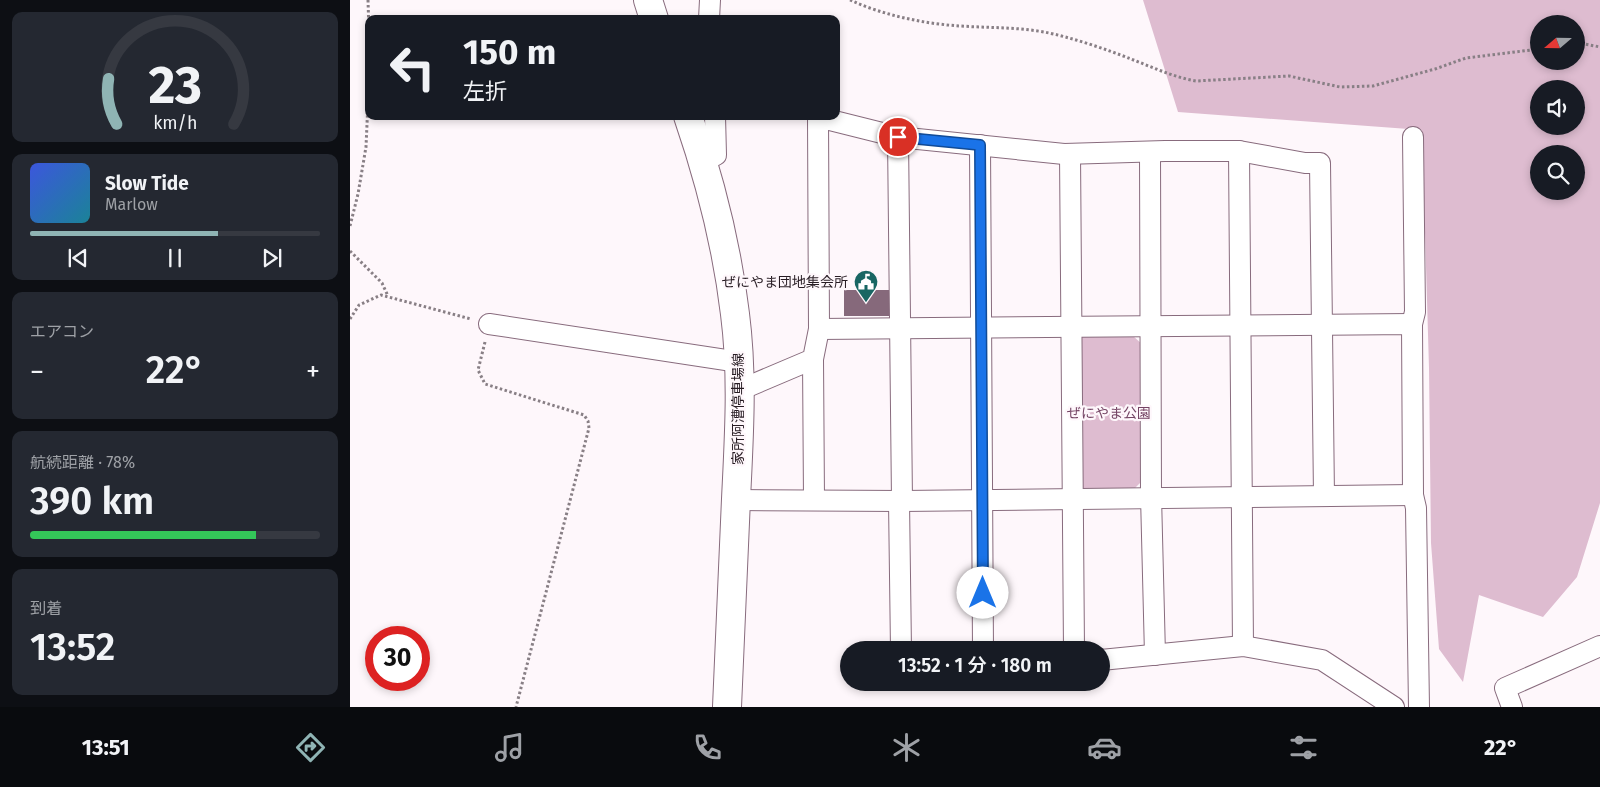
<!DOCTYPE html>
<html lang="ja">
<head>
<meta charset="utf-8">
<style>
  body { margin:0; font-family:"Fira Sans","Noto Sans JP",sans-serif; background:#242831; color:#f1f3f6; height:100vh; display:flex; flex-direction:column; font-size:19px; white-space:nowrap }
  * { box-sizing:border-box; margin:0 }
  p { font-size:16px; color:#9ea1a6 }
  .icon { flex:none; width:28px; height:28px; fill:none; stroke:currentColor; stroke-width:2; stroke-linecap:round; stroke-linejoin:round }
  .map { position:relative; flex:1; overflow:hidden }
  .side { display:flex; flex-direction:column; gap:12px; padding:12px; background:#0d0f14; width:350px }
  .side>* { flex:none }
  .guide { position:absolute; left:15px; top:15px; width:475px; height:105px; border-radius:10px; box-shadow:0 2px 8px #0003; background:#171b24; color:#f1f3f6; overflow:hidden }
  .needle { width:32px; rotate:250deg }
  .buttons { position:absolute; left:1180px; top:15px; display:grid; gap:10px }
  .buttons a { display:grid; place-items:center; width:55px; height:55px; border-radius:50%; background:#171b24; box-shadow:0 2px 8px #0003; font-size:25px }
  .speed { position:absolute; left:15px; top:626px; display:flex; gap:10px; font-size:25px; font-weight:700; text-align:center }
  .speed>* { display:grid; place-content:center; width:65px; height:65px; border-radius:50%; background:#171b24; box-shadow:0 2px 8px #0003; line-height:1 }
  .speed .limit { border:8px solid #d22; background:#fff; color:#111 }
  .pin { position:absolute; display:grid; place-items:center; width:42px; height:42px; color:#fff; margin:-21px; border:2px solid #fff; border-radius:50%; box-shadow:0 1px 5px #0007 }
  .me { position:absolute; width:55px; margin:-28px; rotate:0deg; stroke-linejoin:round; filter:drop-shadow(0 0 4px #0008) }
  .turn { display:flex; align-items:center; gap:18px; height:105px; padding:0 15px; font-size:22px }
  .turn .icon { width:65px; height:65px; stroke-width:2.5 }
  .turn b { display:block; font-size:35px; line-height:42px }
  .big { font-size:38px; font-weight:600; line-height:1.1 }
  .side .card { flex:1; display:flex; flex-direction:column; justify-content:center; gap:8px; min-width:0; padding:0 18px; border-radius:10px; background:#242831 }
  .side .dial { align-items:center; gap:0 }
  .dial svg { height:130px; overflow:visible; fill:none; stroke:#363941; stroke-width:7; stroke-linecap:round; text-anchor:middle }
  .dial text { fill:#f1f3f6; stroke:none }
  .song { display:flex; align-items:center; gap:15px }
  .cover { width:60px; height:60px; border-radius:8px; background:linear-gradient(135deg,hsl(230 70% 55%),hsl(190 70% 35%)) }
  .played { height:5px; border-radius:2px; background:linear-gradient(90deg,#8fb4b4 65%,#363941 65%) }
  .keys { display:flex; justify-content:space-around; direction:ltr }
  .heat { display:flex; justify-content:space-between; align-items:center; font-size:28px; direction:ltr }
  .charge { height:8px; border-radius:4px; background:linear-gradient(90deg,#34c759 78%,#363941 0) }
  .trip { position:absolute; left:490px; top:641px; width:270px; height:50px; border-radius:25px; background:#171b24; box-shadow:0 2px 8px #0003; font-weight:600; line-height:50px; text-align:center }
  .tab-bar { display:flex; height:80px; justify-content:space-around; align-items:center; background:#090b0e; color:#9ea1a6 }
  .tab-bar .icon { width:35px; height:35px }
  .tab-bar .active { color:#8fb4b4 }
  .tab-bar b { font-size:22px; color:#f1f3f6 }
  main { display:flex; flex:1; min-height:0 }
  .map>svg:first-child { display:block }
</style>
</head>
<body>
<main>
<section class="side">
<div class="card dial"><svg viewBox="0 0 100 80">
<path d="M14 69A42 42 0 1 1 86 69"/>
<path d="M14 69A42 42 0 0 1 9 41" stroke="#8fb4b4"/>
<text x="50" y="56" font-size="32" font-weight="700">23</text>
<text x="50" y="72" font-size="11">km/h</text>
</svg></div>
<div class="card">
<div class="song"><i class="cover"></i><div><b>Slow Tide</b><p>Marlow</p></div></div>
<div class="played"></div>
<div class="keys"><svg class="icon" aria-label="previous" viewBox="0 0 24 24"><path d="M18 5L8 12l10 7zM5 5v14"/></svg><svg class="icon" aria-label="pause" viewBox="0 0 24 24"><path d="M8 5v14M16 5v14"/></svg><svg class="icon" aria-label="next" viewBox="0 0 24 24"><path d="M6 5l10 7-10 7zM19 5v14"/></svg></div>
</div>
<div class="card"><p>エアコン</p>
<div class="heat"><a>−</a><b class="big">22°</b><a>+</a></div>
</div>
<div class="card"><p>航続距離 · 78%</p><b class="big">390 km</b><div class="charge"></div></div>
<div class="card"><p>到着</p><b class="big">13:52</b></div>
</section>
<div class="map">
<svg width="1250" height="707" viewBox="0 0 1250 707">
  <rect width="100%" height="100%" fill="#fef7fb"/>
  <g fill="#debcd0" fill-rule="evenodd">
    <path d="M793 0H1250V503L1227 577 1193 617 1129 595 1113 682 1089 649 1081 543 1079 368 1072 130 828 112ZM1189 24H1226V61H1189ZM1189 89H1226V126H1189ZM1189 154H1226V191H1189Z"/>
    <path d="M783 336 793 345V480L785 488 733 489 727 483 731 337Z"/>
  </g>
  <rect fill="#86697b" x="494" y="290" width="45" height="26"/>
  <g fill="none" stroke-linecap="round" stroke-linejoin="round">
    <defs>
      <g id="street">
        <path d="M359 19 360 0"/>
        <path d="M548 137 552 501"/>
        <path d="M630 145 633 650"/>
        <path d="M889 151 893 646"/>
        <path d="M800 152 801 496 805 655"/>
        <path d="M720 154 724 650"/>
        <path d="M352 162 366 155 365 116"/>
        <path d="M139 324 389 362"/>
        <path d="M1062 324 1065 312 1063 137"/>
        <path d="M469 329 1062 324 1063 495 1066 508 1069 707"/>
        <path d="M463 359 464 500"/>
        <path d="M390 390 463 359 469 329 468 117 548 137 714 154 815 151H889L955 163H970L974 496"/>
        <path d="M386 500 552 501 1063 495"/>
        <path d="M549 501 551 650"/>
        <path d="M751 660 893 646 972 660 1044 707"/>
        <path d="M1162 707 1155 688 1250 646"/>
      </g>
      <g id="secondary">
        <path d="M298 0 304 19"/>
        <path d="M338 116C360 180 377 247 385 314 393 376 389 437 386 499 383 569 380 638 377 707"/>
      </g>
    </defs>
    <use href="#street" stroke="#886b7d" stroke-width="22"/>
    <use href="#secondary" stroke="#886b7d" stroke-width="30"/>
    <g stroke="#887f85" stroke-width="3" stroke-dasharray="2.5 2.5" stroke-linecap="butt">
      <path d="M18 0 19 33"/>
      <path d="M500 0C533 15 574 24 611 26 639 28 666 27 694 32 720 37 756 49 781 59 802 67 823 77 846 81L939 76 990 87 1023 86 1085 69 1116 58 1189 49"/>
      <path d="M1226 45 1235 44 1250 47"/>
      <path d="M0 226 8 194 16 147 19 79"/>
      <path d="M0 251 32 283 38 296"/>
      <path d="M0 319 9 305 31 295 121 319"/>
      <path d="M135 342 128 370 135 384 234 415 238 421 239 428 166 707"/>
    </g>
    <use href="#street" stroke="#fff" stroke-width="20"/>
    <use href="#secondary" stroke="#fff" stroke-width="28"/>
  </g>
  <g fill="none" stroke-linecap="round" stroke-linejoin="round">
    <defs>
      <path id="route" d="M548 137 630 145 633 593"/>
    </defs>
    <use href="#route" stroke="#114b97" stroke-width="12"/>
    <use href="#route" stroke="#1a73e8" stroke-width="9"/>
  </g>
  <defs>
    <symbol id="civic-pin" viewBox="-11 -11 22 30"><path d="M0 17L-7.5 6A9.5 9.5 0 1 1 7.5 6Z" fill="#186663" stroke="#fef7fb"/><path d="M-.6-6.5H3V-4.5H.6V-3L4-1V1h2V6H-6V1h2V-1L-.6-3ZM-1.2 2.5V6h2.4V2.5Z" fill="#fff"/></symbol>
  </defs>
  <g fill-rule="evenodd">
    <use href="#civic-pin" x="502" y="268" width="28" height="38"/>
  </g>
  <g text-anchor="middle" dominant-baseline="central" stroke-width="4.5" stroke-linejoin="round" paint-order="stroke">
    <g font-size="14" fill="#271c23" stroke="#fef7fb" text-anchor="end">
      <text x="498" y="282">ぜにやま団地集会所</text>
    </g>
    <g font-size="14" fill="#271c23" stroke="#fef7fb">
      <text transform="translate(388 409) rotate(-90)">家所阿漕停車場線</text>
    </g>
    <g font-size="14" fill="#744464" stroke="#fef7fb">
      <text x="759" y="413">ぜにやま公園</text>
    </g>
  </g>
</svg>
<div class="buttons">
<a><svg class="needle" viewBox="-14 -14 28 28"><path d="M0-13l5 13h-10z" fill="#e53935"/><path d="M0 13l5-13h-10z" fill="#9ea1a6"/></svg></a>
<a><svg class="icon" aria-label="sound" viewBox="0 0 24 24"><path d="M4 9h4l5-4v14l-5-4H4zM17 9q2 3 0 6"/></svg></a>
<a><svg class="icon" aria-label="search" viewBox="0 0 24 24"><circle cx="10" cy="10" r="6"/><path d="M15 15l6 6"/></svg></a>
</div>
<div class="speed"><div class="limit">30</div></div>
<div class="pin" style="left:548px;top:137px;background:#d93025"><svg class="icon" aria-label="arrive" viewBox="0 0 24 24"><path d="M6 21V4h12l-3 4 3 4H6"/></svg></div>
<svg class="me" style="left:633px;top:593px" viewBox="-20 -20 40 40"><circle r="19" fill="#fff"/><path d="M0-13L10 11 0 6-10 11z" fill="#1a73e8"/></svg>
<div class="trip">13:52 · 1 分 · 180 m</div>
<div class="guide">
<div class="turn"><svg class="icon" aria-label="left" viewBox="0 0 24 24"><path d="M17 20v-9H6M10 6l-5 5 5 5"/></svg><div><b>150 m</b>左折</div></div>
</div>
</div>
</main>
<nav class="tab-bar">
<b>13:51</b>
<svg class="icon active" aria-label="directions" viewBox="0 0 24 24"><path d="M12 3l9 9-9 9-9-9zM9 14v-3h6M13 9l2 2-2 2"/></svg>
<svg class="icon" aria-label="music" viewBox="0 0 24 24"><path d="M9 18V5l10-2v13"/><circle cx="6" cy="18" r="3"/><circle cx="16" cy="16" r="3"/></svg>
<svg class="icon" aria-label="phone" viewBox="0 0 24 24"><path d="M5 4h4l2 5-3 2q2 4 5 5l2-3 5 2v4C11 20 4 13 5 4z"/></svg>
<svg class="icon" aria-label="climate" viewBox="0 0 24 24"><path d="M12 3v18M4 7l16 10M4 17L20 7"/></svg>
<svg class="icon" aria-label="car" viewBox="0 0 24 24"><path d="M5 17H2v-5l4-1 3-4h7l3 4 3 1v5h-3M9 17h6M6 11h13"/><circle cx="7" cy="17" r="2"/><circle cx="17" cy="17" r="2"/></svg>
<svg class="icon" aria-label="filters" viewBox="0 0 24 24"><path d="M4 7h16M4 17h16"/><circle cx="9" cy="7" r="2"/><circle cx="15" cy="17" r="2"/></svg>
<b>22°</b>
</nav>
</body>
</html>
